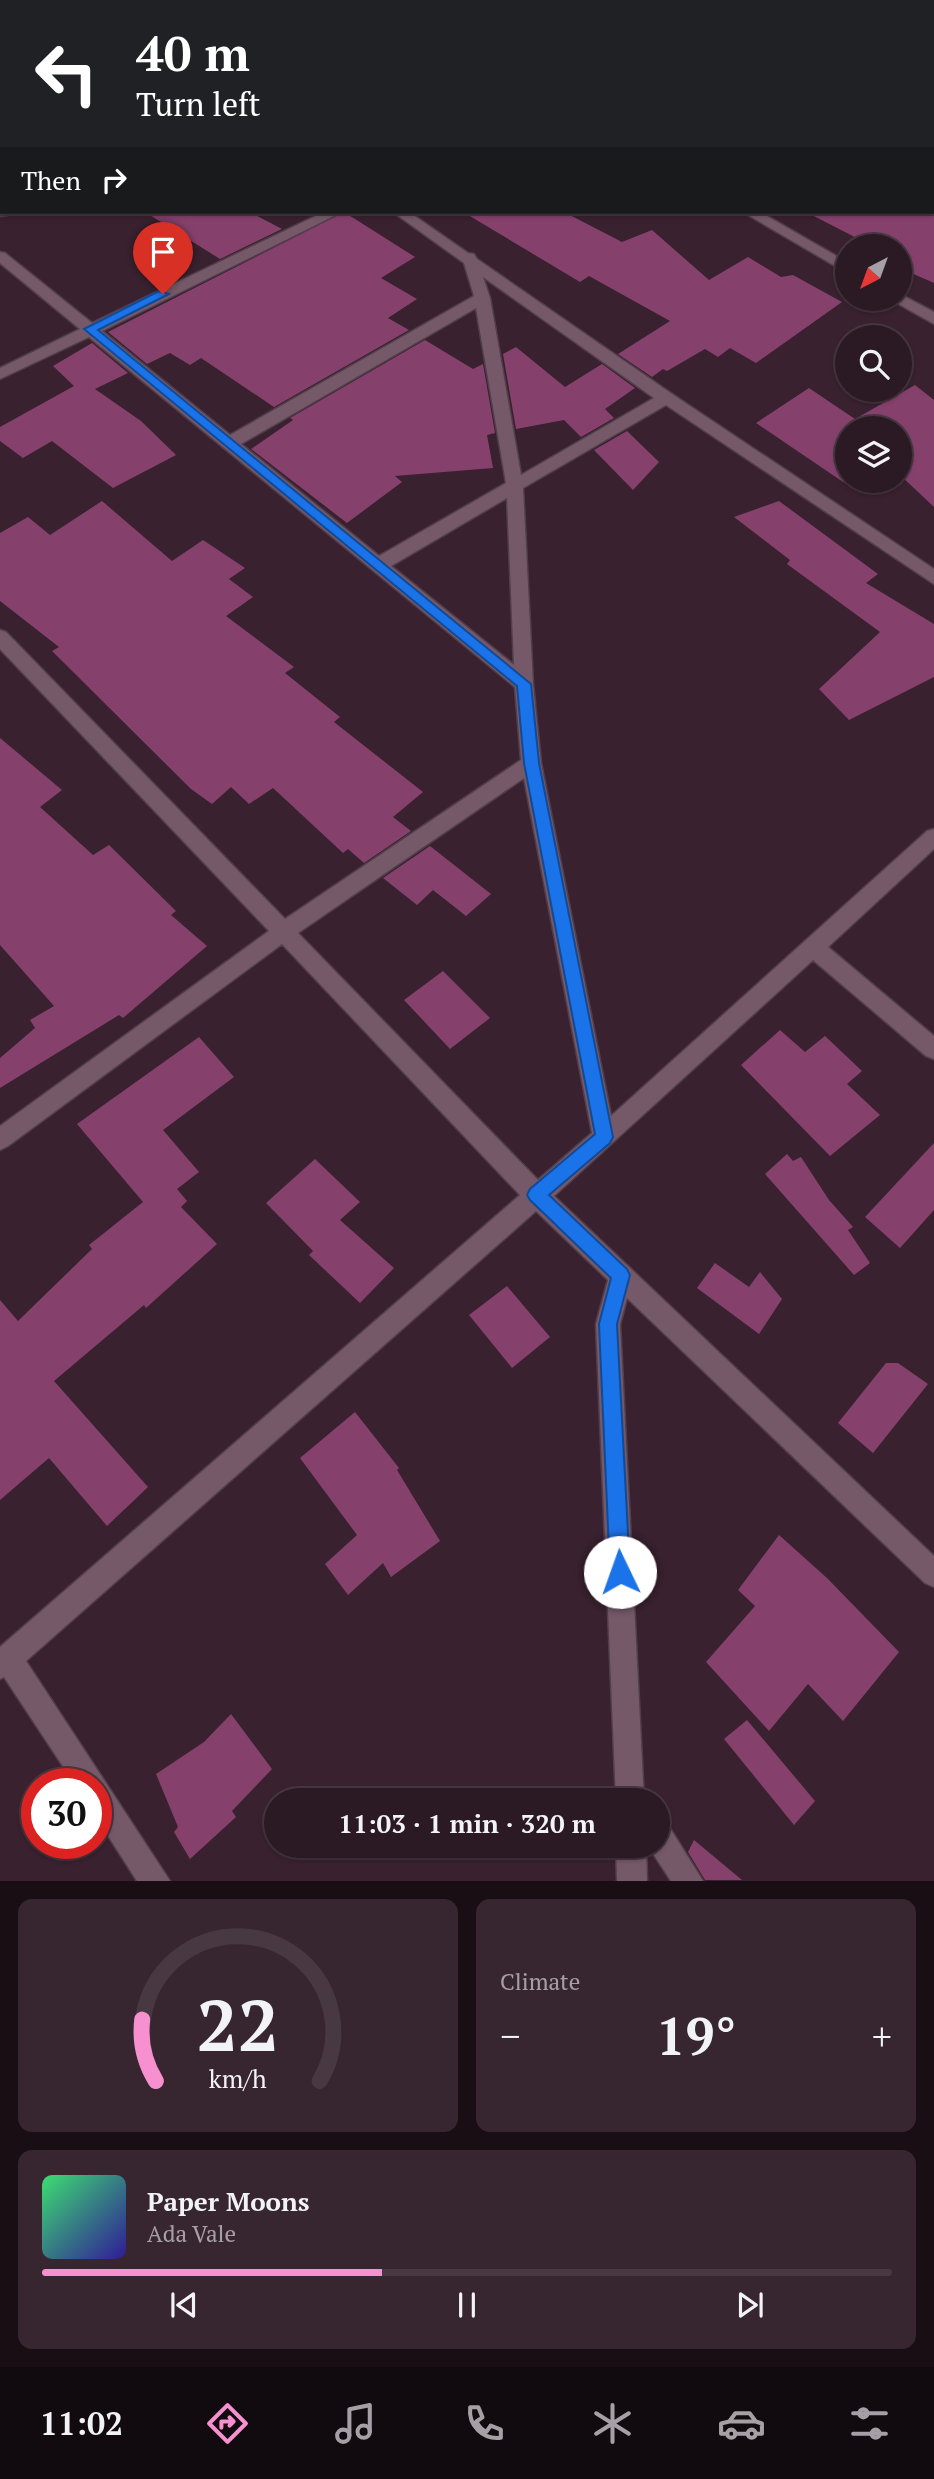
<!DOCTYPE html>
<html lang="en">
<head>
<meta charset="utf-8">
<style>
  body { margin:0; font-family:"PT Serif",serif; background:#372630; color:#f1f3f6; height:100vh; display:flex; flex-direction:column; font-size:26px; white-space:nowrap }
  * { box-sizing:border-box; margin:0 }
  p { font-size:23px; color:#a6a0a6 }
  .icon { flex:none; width:38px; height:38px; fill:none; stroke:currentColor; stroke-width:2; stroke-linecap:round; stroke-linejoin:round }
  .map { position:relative; height:1881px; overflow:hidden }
  .details { display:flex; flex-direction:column; gap:18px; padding:18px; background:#180e13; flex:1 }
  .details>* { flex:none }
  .top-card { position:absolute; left:0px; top:0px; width:934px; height:214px; box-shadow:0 2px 5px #0004,0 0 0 2px #473841; background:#202124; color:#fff; overflow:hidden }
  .needle { width:46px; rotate:221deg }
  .controls { position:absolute; left:835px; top:234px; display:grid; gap:14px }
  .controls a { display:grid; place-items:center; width:77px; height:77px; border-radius:50%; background:#2b1923; box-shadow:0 2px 5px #0004,0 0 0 2px #473841; font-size:35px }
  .speed { position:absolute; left:21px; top:1768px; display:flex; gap:14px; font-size:35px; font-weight:700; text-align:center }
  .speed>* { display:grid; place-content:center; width:91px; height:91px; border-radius:50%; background:#2b1923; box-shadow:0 2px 5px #0004,0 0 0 2px #473841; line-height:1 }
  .speed .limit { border:10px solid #d22; background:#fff; color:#111 }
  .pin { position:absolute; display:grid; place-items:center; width:60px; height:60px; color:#fff; margin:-72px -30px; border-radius:50% 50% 50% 0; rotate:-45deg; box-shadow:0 0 7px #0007 }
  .pin .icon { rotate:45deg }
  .me { position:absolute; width:77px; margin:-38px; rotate:357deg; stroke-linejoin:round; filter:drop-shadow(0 0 5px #0008) }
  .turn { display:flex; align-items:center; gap:24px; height:147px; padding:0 21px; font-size:32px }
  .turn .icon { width:91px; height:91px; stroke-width:2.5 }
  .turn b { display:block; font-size:49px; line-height:60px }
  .then { display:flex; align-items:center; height:66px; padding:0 21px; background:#0003; gap:14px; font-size:26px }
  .big { font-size:52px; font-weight:600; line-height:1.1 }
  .details .card { flex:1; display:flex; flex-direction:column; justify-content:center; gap:10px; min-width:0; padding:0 24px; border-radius:14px; background:#372630 }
  .details .dial { align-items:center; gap:0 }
  .dial svg { height:182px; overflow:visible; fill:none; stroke:#473841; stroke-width:7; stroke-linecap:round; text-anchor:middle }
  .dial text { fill:#f1f3f6; stroke:none }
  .song { display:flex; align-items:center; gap:21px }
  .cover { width:84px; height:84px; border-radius:10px; background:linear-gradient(135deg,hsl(140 70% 55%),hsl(250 70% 35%)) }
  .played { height:7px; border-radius:4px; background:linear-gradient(90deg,#f790ce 40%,#473841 40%) }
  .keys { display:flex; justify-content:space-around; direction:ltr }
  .heat { display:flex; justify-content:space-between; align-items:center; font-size:38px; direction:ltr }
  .details .tiles { flex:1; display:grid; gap:18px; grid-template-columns:1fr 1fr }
  .card:last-child { grid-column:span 2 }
  .trip { position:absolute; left:264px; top:1788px; width:406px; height:70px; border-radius:35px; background:#2b1923; box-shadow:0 2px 5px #0004,0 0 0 2px #473841; font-weight:600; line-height:70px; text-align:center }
  .tabs { display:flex; height:112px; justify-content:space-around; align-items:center; background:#110a0e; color:#a6a0a6 }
  .tabs .icon { width:49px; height:49px }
  .tabs .on { color:#f790ce }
  .tabs b { font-size:32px; color:#f1f3f6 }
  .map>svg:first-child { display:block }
</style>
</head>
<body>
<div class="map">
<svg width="934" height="1881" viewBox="0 0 934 1881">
  <rect width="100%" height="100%" fill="#39212f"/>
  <g fill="#85416c">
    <path d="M145 212H250L282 229 220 259Z"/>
    <path d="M344 212 415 257 381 278 417 299 388 318 409 330 274 407 201 358 190 365 170 353 147 364 108 332Z"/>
    <path d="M463 212H564L622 242 652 230 709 280 748 257 781 277 793 275 842 302 756 363 730 348 718 357 705 349 667 371 663 369 652 377 618 354 670 321 589 276 580 282Z"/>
    <path d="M806 212H934V283L900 268V247H874Z"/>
    <path d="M425 340 473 369 483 364 495 433 487 435 493 468 395 476 402 482 347 523 251 449 293 420 290 418Z"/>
    <path d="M92 343 128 373 95 389 141 421 176 455 113 488 52 441 23 458 0 441V427L74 386 53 366Z"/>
    <path d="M516 347 565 387 602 364 635 388 605 409 614 418 581 437 564 420 516 429 503 354Z"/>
    <path d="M915 385 934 400V507L900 475V429H847V481H850L846 484 756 423 809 388 855 419Z"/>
    <path d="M627 431 659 462 633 490 594 450Z"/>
    <path d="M102 501 172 561 203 540 245 568 229 579 253 597 226 616 294 667 285 673 340 717 334 722 423 792 393 817 411 831 364 863 348 849 343 853 273 788 249 804 231 787 212 804 191 789 52 651 59 647 0 601V533L28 517 50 535Z"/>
    <path d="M779 501 878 574 866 583 934 624V677L849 720 819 689 880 632 787 564 790 560 734 517Z"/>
    <path d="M0 738 62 790 40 807 93 855 109 845 176 911 171 915 207 946 123 1018 119 1015 0 1088V1058L35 1028 30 1020 54 1006 0 945Z"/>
    <path d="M430 846 491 894 466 916 433 890 417 905 383 878Z"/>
    <path d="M443 971 490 1018 450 1049 404 1000Z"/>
    <path d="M780 1030 805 1052 825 1036 862 1071 847 1084 880 1115 830 1156 741 1065Z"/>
    <path d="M199 1037 234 1077 163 1130 199 1172 177 1189 187 1201 181 1207 217 1244 146 1308 144 1305 54 1381 148 1487 107 1526 49 1458 0 1500V1300L18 1321 92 1249 89 1245 143 1202 77 1124Z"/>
    <path d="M934 1143V1210L900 1248 865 1217Z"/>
    <path d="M787 1154 793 1161 801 1157 829 1200 853 1227 848 1230 870 1263 854 1275 765 1174Z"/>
    <path d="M315 1159 360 1202 340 1220 394 1268 360 1303 309 1255 313 1251 266 1203Z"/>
    <path d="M715 1263 749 1287 760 1272 782 1299 759 1334 697 1288Z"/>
    <path d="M507 1286 550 1337 512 1368 469 1315Z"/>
    <path d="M886 1363H898L928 1384 873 1453 838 1423Z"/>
    <path d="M355 1412 399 1468 397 1470 440 1541 391 1577 383 1563 348 1595 325 1564 357 1535 300 1458Z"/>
    <path d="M779 1535 827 1578 899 1652 843 1721 808 1684 769 1731 706 1662 755 1606 738 1590Z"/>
    <path d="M231 1714 272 1769 232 1811 236 1817 190 1859 174 1832 178 1827 156 1774 204 1742Z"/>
    <path d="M747 1720 815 1801 794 1825 724 1739Z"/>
    <path d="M694 1840 742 1880H705L688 1852Z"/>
  </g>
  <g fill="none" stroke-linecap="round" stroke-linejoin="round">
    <defs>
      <g id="street">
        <path d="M64 0H78L79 2H65Z"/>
        <path d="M556 0H568L555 2Z"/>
        <rect x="0" y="108" width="2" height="8"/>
        <rect x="933" y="110" width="1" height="8"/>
        <rect x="933" y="137" width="1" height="9"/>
        <path d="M0 208 2 212H9L7 215 0 216Z"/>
        <path d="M324 212H342L102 331 230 435 474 296 464 263 393 212H409L468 253 474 254 477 259 672 394 934 569V584L666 405 523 488 533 684 541 763 611 1116 927 831 934 829V849L828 947 934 1036V1059L926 1056 813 960 554 1196 934 1556V1587L925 1583 627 1298 620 1324 644 1801H616L596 1324 608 1280 536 1211 26 1661 170 1881H137L96 1817V1783H74L4 1677 0 1679V1647L520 1195 282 944 8 1146 0 1150V1126L269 931 0 649V630L6 632 285 919 521 760 515 687 89 337 0 379V368L80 329 0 263V252L5 253 92 323ZM483 277 654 398 521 475 490 298ZM476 308 506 483 379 556 241 444ZM507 498 514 665 391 566ZM524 778 592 1133 538 1180 298 933Z"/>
        <path d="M658 1820 668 1825 703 1881H671L648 1846H658Z"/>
        <path d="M616 1846H646L647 1881H617Z"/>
      </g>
      <g id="secondary">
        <path d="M373 0H387L388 2H374Z"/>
        <path d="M743 212H760L847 262V273Z"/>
        <path d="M900 294 934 312V324L895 302 893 299H900Z"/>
      </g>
    </defs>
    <use href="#street" stroke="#523e4a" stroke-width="3"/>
    <use href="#secondary" stroke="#523e4a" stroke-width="3"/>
    <use href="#street" fill="#755969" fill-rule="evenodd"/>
    <use href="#secondary" fill="#755969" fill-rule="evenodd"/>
  </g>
  <path fill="#1a73e8" stroke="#114b97" stroke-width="2" d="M159 291 169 294 98 330 531 684 539 763 613 1137 610 1143 549 1195 627 1269 630 1275 617 1324 630 1572 627 1579 620 1582 613 1579 610 1572 599 1324 611 1278 530 1200 527 1195 530 1189 595 1134 524 763 517 686 84 329Z"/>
</svg>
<div class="controls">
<a><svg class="needle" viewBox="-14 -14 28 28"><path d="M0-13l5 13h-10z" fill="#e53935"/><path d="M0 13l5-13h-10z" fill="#a6a0a6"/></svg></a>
<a><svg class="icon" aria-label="search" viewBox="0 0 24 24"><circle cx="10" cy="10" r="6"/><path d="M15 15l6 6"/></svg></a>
<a><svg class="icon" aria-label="layers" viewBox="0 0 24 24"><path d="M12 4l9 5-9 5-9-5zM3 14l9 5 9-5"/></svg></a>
</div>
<div class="speed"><div class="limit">30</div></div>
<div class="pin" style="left:163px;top:294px;background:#d93025"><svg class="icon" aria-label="arrive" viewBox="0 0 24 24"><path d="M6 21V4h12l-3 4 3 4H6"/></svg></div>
<svg class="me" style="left:620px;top:1572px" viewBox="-20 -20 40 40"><circle r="19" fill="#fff"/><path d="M0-13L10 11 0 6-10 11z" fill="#1a73e8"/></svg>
<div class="trip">11:03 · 1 min · 320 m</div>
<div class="top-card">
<div class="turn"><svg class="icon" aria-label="left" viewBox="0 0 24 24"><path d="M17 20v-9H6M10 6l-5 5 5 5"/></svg><div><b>40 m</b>Turn left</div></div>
<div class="then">Then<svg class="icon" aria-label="right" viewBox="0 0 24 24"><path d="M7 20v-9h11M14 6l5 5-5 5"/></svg></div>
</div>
</div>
<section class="details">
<div class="tiles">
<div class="card dial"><svg viewBox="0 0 100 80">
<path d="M14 69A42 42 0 1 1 86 69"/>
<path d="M14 69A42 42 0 0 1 8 42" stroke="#f790ce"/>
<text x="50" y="56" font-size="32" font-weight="700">22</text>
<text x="50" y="72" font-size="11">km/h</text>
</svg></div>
<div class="card"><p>Climate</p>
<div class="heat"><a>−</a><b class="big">19°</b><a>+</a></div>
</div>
<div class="card">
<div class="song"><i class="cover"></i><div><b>Paper Moons</b><p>Ada Vale</p></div></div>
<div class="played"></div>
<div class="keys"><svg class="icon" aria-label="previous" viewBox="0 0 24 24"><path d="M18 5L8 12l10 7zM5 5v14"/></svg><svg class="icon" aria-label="pause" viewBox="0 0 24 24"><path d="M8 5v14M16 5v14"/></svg><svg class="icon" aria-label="next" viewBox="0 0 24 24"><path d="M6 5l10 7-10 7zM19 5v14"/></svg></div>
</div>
</div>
</section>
<nav class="tabs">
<b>11:02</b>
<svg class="icon on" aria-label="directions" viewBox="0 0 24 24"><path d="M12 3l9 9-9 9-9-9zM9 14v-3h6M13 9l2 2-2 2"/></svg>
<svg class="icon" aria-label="music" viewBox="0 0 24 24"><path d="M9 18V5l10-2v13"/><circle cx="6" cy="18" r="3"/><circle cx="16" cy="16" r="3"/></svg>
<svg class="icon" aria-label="phone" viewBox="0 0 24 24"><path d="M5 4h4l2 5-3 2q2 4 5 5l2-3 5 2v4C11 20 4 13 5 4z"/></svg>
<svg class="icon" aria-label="climate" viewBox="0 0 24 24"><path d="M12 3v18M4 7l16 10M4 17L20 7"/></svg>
<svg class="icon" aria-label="car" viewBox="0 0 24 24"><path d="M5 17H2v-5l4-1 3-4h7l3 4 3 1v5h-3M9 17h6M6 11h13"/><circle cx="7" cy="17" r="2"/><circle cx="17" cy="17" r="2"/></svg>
<svg class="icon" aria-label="filters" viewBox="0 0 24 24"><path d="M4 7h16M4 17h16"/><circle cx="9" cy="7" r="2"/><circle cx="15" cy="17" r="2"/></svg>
</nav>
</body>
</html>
